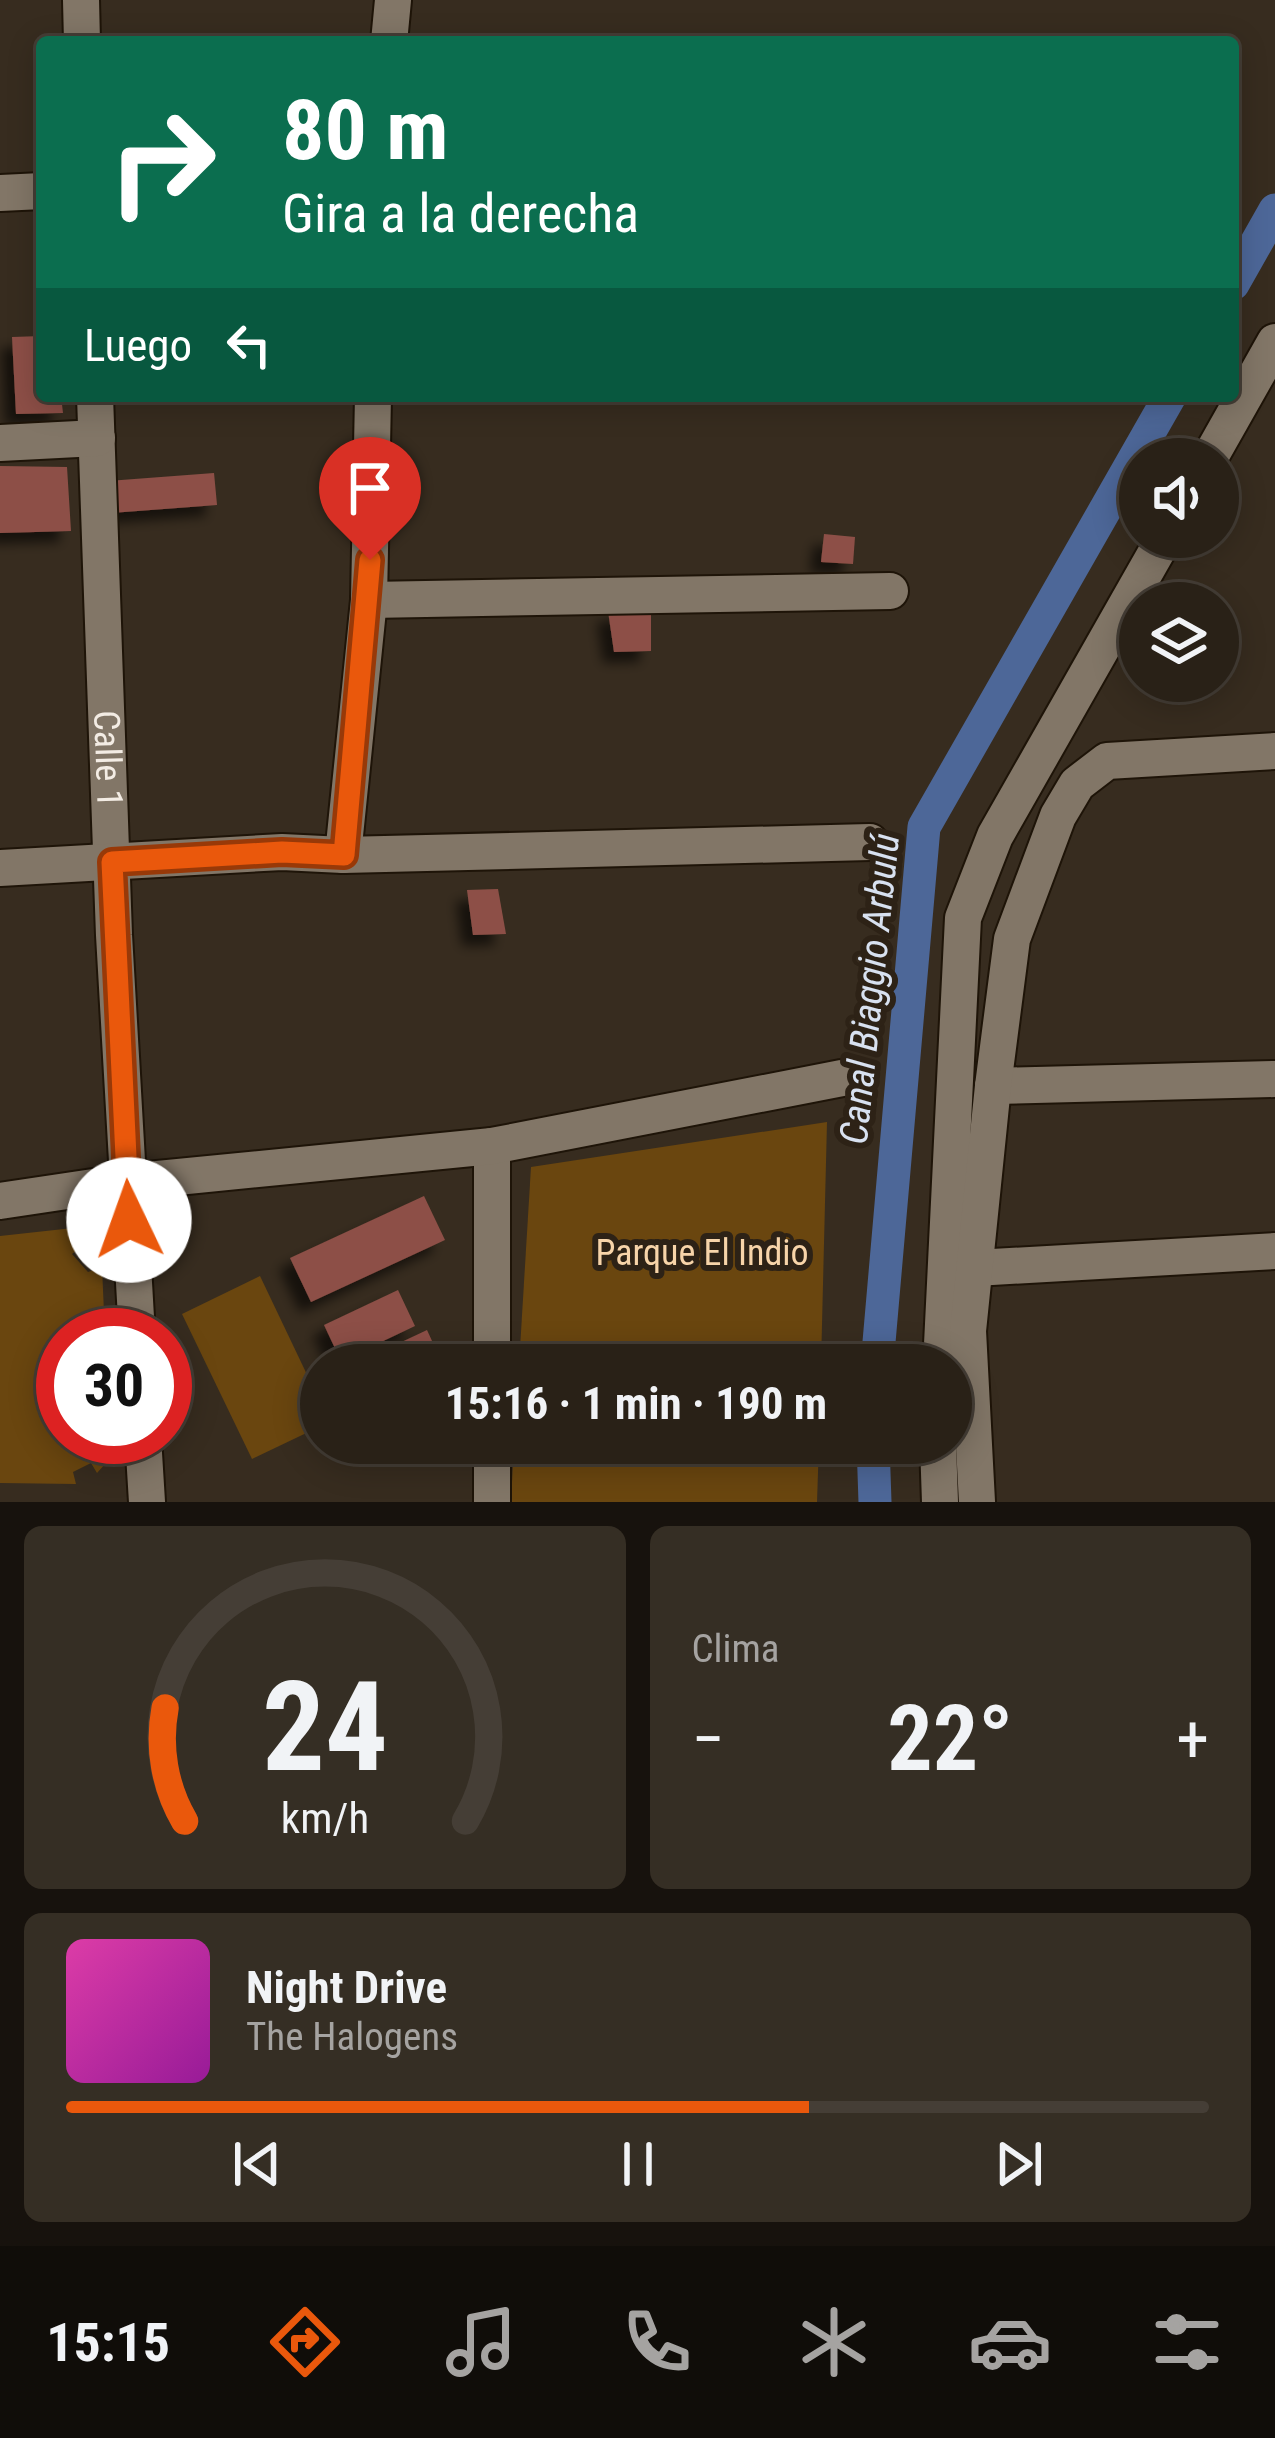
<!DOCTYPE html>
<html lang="es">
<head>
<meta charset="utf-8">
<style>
  body { margin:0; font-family:"Roboto Condensed",sans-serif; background:#352e24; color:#f1f3f6; height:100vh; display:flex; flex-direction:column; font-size:45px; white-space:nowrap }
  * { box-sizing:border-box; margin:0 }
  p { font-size:39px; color:#a5a3a1 }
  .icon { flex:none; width:66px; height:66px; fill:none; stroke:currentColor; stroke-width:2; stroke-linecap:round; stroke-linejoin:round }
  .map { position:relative; height:1502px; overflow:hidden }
  .side { display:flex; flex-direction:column; gap:24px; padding:24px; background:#17120d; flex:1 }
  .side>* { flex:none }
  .banner { position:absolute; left:36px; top:36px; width:1203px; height:366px; border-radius:12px; box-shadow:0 6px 30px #0003,0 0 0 3px #453e36; background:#0b6e4f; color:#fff; overflow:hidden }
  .tools { position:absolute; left:1119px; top:438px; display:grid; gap:24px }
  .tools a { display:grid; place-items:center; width:120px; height:120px; border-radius:50%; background:#292117; box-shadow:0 6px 30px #0003,0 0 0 3px #453e36; font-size:60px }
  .speed { position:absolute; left:36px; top:1308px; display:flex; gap:24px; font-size:60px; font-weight:700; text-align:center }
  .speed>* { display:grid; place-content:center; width:156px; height:156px; border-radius:50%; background:#292117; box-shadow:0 6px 30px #0003,0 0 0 3px #453e36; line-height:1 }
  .speed .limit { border:18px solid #d22; background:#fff; color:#111 }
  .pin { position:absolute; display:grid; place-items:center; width:102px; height:102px; color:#fff; margin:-123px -51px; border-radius:50% 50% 50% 0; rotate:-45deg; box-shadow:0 0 12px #0007 }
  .pin .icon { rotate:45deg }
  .me { position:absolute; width:132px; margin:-66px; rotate:357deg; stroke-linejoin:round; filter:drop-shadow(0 0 9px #0008) }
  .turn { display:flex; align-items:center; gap:42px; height:252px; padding:0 48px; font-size:54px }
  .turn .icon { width:156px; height:156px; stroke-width:2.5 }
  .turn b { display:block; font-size:84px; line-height:102px }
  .then { display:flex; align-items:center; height:114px; padding:0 48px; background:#0003; gap:24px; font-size:45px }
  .big { font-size:90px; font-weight:700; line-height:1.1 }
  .side .card { flex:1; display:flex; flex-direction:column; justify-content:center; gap:18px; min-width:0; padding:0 42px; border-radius:18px; background:#352e24 }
  .side .dial { align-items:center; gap:0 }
  .dial svg { height:312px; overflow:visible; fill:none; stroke:#453e36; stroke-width:7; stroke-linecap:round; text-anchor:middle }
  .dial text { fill:#f1f3f6; stroke:none }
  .song { display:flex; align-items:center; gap:36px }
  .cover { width:144px; height:144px; border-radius:18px; background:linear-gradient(135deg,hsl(320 70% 55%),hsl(300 70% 35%)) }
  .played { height:12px; border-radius:6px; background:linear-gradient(90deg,#ea580c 65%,#453e36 65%) }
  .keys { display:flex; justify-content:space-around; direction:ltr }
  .heat { display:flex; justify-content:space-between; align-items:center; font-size:66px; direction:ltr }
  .side .tiles { flex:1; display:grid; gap:24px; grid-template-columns:1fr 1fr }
  .card:last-child { grid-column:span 2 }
  .trip { position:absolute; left:300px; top:1344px; width:672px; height:120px; border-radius:60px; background:#292117; box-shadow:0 6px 30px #0003,0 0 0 3px #453e36; font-weight:700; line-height:120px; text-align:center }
  .menu { display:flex; height:192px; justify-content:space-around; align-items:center; background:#100d09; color:#a5a3a1 }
  .menu .icon { width:84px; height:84px }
  .menu .selected { color:#ea580c }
  .menu b { font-size:54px; color:#f1f3f6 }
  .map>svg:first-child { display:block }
</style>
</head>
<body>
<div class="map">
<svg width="1275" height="1502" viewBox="0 0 1275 1502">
  <defs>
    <filter id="shadow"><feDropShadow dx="-11" dy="11" stdDeviation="6" flood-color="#0009"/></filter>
  </defs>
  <rect width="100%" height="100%" fill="#372c1f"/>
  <g fill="#6a460f">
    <path d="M827 1122 821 1365H519L531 1167Z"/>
    <path d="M73 1228 84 1232 86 1242 72 1254 88 1272 102 1267 105 1335H63V1437H109L106 1463 97 1473 91 1463 73 1472 76 1484 0 1483V1236Z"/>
    <path d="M260 1276 321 1404V1426L252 1459 182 1314Z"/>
    <path d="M514 1443H819L817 1502H511Z"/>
  </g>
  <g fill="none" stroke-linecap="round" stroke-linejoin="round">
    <g stroke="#4d6798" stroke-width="33">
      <path d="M1233 284 1275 210"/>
      <path d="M877 1365 924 827 1170 396"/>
      <path d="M873 1443 875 1502"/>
    </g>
  </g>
  <g fill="#8d5047" filter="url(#shadow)">
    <path d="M42 336V396H61L63 413 16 414 12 337Z"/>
    <path d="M0 466 67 467 71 531 0 533Z"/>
    <path d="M214 473 217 505 111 513 108 481Z"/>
    <path d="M824 534 855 537 853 564 821 562Z"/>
    <path d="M651 606V651L614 652 608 611Z"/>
    <path d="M498 889 506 934 473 935 467 890Z"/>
    <path d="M424 1196 445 1240 311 1302 290 1258Z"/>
    <path d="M398 1290 415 1326 341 1361 324 1325Z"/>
    <path d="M427 1330 443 1365H353Z"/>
  </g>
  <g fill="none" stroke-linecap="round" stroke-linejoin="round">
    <defs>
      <g id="minor">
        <path d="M81 0 82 42"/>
        <path d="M389 42 393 0"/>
        <path d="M0 193 42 191"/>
        <path id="s1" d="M95 396 114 935 137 1335"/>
        <path d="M0 443 97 438"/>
        <path d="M1209 459 1275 342"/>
        <path d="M369 600 890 591"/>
        <path d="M343 855 369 600 373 396"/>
        <path d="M0 868 282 852 343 855 870 842"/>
        <path d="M993 1086 1275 1079"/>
        <path d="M492 1146V1365"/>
        <path d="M0 1201 127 1182 492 1146 842 1078"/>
        <path d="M975 1268 1275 1251"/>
        <path d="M941 1365 963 918 995 836 1165 537"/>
        <path d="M143 1437 147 1502"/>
        <path d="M492 1443V1502"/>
        <path d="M938 1443 940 1502"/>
        <path d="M977 1502 968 1331 993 1086 1012 939 1058 816 1077 784 1107 761 1275 751"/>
      </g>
    </defs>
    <use href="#minor" stroke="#1e1408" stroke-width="40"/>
    <use href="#minor" stroke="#827667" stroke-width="36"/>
  </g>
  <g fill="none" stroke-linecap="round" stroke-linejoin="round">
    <defs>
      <path id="route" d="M129 1220 112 862 282 852 344 855 370 560"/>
    </defs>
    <use href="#route" stroke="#983908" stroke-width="30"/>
    <use href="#route" stroke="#ea580c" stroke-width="21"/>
  </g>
  <g text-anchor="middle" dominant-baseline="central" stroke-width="12" stroke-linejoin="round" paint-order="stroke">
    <g font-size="36" fill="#f3ece4" stroke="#2d2216">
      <text stroke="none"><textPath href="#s1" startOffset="363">Calle 1</textPath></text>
    </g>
    <g font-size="36" fill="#f7d4a9" stroke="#2d2216">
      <text x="702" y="1253">Parque El Indio</text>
    </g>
    <g font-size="39" font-style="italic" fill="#d8e1f0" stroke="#2d2216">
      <text transform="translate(870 989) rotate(-84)">Canal Biaggio Arbulú</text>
    </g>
  </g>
</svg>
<div class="tools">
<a><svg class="icon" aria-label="sound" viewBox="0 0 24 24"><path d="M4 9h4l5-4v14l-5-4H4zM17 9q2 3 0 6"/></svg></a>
<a><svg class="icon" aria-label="layers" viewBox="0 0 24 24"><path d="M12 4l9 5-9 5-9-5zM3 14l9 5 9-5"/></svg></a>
</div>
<div class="speed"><div class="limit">30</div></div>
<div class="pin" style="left:370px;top:560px;background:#d93025"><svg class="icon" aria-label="arrive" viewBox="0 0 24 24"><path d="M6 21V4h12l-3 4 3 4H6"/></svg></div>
<svg class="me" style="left:129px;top:1220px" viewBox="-20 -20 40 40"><circle r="19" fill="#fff"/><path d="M0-13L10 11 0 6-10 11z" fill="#ea580c"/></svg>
<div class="trip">15:16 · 1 min · 190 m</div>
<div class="banner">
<div class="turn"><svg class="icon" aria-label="right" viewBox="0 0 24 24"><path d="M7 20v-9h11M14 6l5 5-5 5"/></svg><div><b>80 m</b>Gira a la derecha</div></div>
<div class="then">Luego<svg class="icon" aria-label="left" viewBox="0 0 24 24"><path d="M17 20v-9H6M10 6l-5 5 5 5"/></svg></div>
</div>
</div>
<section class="side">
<div class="tiles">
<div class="card dial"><svg viewBox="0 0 100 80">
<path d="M14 69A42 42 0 1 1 86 69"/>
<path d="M14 69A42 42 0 0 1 9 40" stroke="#ea580c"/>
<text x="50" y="56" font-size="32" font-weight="700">24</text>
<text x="50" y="72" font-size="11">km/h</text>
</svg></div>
<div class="card"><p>Clima</p>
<div class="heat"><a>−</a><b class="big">22°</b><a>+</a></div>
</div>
<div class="card">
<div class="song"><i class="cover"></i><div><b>Night Drive</b><p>The Halogens</p></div></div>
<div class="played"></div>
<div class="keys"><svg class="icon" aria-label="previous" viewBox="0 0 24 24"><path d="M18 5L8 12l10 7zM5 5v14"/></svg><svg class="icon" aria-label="pause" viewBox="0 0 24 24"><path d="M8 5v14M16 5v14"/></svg><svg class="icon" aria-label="next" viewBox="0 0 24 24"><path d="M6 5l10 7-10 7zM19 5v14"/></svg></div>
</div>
</div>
</section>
<nav class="menu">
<b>15:15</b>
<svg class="icon selected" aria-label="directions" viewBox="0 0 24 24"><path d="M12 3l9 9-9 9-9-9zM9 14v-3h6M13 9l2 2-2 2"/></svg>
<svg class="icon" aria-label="music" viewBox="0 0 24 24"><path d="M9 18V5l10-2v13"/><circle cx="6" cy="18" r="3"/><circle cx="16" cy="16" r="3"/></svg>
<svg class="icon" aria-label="phone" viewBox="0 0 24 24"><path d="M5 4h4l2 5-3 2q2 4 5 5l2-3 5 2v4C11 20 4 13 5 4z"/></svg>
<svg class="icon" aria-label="climate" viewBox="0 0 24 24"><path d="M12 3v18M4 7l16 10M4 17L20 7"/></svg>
<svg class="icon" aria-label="car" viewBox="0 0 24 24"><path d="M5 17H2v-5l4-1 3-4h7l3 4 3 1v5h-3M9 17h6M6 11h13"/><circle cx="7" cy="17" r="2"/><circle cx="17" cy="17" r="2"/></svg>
<svg class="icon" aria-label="filters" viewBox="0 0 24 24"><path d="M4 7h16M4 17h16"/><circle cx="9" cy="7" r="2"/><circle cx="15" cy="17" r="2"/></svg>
</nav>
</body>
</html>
